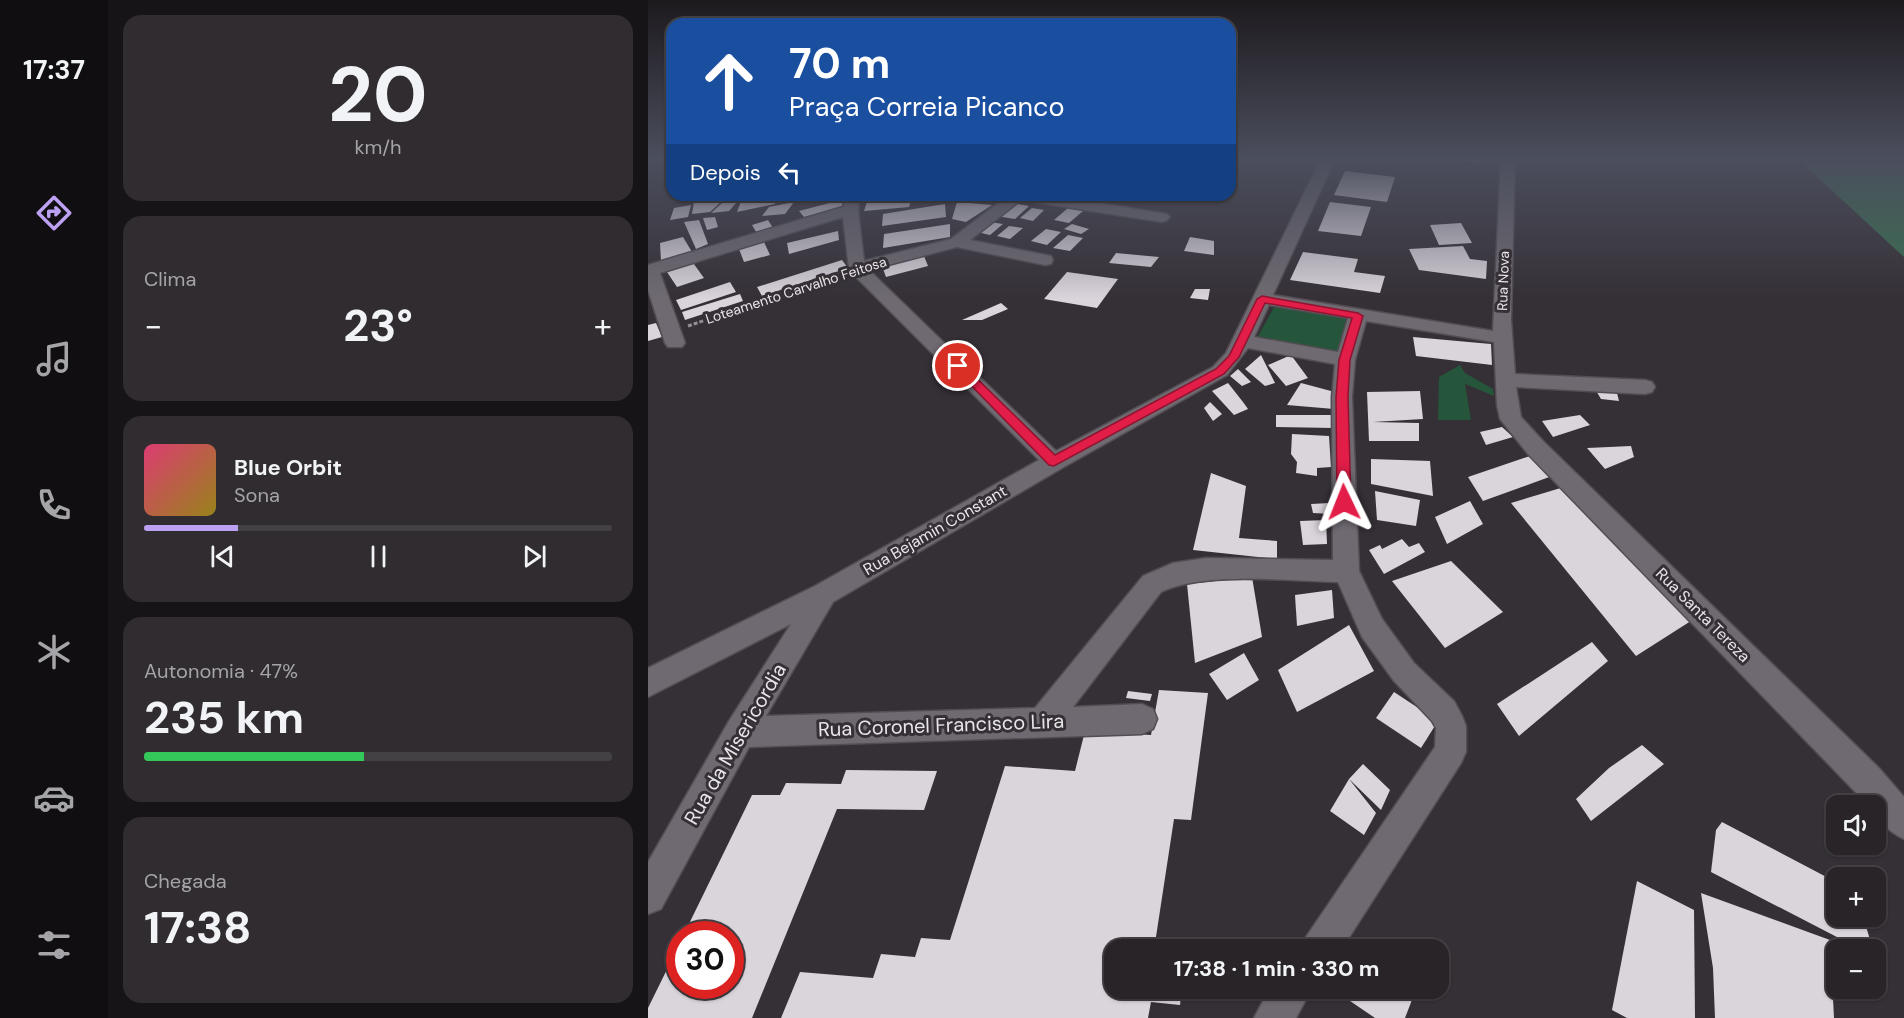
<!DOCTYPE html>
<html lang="pt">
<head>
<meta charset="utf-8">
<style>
  body { margin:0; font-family:"DM Sans",sans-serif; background:#302c30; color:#f1f3f6; height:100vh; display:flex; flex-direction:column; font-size:22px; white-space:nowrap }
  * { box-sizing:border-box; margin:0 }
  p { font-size:20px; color:#a5a4a8 }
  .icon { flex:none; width:33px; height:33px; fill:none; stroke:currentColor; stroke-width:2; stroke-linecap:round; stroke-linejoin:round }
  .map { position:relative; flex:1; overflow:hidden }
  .side { display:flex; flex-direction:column; gap:15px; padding:15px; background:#161416; width:540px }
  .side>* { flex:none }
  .guide { position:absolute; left:18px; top:18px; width:570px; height:183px; border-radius:18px; box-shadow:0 2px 4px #0004,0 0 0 2px #444145; background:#1a4fa0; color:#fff; overflow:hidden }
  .controls { position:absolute; left:1178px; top:795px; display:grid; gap:12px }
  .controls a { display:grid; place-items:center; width:60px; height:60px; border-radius:12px; background:#282428; box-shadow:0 2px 4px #0004,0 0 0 2px #444145; font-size:30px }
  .speed { position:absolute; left:18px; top:921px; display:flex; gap:12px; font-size:30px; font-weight:700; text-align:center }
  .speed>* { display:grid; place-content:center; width:78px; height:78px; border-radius:50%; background:#282428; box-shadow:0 2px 4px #0004,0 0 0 2px #444145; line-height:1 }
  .speed .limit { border:9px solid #d22; background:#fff; color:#111 }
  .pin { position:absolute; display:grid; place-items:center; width:51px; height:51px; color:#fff; margin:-26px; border:3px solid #fff; border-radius:50%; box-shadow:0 2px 6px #0007 }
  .me { position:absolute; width:66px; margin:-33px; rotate:358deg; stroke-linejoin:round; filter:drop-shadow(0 0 4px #0008) }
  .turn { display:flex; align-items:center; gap:21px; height:126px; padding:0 24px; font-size:27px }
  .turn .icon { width:78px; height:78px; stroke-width:2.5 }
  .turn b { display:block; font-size:42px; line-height:51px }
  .then { display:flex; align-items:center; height:57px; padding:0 24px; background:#0003; gap:12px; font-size:22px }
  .big { font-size:45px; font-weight:700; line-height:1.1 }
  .side .widget { flex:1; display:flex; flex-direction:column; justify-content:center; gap:9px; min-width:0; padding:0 21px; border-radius:18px; background:#302c30 }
  .side .dial { align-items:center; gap:0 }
  .dial b { font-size:78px; line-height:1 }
  .song { display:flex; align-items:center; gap:18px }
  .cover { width:72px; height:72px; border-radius:9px; background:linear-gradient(135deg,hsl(340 70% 55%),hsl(50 70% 35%)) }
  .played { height:6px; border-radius:3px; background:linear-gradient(90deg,#bca0f2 20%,#444145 20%) }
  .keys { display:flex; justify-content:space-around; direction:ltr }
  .heat { display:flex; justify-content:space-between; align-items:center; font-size:33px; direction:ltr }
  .charge { height:9px; border-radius:4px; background:linear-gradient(90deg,#34c759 47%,#444145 0) }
  .trip { position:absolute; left:456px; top:939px; width:345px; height:60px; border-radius:18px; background:#282428; box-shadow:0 2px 4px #0004,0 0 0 2px #444145; font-weight:700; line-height:60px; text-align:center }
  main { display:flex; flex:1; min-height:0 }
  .menu { display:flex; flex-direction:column; width:108px; justify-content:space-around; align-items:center; background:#100e10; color:#a5a4a8 }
  .menu .icon { width:42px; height:42px }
  .menu .selected { color:#bca0f2 }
  .menu b { font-size:27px; color:#f1f3f6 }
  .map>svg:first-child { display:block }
</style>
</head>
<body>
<main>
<nav class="menu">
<b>17:37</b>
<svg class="icon selected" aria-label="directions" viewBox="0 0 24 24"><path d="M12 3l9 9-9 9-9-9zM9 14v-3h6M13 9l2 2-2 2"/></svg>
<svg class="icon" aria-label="music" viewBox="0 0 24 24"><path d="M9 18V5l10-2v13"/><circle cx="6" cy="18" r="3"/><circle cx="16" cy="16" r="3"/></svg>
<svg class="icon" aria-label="phone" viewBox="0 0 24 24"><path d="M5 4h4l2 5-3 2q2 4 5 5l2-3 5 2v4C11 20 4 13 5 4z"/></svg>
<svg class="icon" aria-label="climate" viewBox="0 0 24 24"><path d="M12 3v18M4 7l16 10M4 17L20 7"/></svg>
<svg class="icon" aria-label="car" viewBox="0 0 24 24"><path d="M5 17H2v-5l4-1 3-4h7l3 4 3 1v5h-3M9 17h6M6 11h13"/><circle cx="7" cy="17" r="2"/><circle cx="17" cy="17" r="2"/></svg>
<svg class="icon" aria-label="filters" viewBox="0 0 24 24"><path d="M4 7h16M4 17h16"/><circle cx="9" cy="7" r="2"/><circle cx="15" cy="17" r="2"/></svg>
</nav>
<section class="side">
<div class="widget dial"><b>20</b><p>km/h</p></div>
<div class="widget"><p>Clima</p>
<div class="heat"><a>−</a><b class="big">23°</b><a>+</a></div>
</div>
<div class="widget">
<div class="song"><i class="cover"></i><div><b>Blue Orbit</b><p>Sona</p></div></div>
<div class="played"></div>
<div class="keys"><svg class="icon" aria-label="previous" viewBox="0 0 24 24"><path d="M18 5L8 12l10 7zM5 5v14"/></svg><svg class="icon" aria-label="pause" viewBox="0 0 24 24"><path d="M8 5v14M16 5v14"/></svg><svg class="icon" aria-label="next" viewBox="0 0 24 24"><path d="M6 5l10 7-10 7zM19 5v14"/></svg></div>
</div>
<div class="widget"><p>Autonomia · 47%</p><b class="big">235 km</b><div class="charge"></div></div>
<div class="widget"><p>Chegada</p><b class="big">17:38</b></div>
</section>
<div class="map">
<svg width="1256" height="1018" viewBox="0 0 1256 1018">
  <rect width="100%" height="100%" fill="#353036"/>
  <g fill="#25553a">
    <path d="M626 307 703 319 690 356 608 340Z"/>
    <path d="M812 365 817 373 845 389 846 396 817 384 823 420H790L791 377Z"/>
  </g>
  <path fill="#397150" d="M1151 160 1256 161V257Z"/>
  <g fill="#dad4db">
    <path d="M791 157H831L830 163Z"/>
    <path d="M697 171 747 177 739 202 686 195Z"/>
    <path d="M325 195H333L350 197 344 203 319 200Z"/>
    <path d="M129 197 127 204 89 212 93 201Z"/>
    <path d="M264 198 261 207 216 211 219 202Z"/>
    <path d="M75 200 62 212 44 214 46 202Z"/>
    <path d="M193 200 195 207 156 217 151 211Z"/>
    <path d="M89 202 81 211 63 213 74 203Z"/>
    <path d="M146 202 137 214 114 216 121 207Z"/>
    <path d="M309 202 344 205 318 222 304 219Z"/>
    <path d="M682 202 723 207 713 236 670 231Z"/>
    <path d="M363 203 381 206 367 219 348 216Z"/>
    <path d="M297 204 298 217 234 226 235 214Z"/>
    <path d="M43 205 40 217 22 220 26 208Z"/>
    <path d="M384 208 396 210 385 221 372 218Z"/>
    <path d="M420 208 435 211 421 223 406 220Z"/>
    <path d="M67 217 70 227 59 230 55 218Z"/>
    <path d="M51 220 60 244 48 249 36 222Z"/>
    <path d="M120 220 125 228 110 235 104 225Z"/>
    <path d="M342 222 355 224 342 235 329 232Z"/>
    <path d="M813 223 824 243 791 245 782 225Z"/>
    <path d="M302 224V237L235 248 236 234Z"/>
    <path d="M424 224 441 229 433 234 416 229Z"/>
    <path d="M361 226 375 228 362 239 349 236Z"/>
    <path d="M398 229 413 232 399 245 383 241Z"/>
    <path d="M190 231 191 240 141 254 139 243Z"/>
    <path d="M420 235 435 238 422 251 405 248Z"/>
    <path d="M35 237 44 252 13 261 12 243Z"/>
    <path d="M542 237 566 241V255L536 251Z"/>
    <path d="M116 242 122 255 96 262 91 249Z"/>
    <path d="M815 246 822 259 839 261 838 279 771 270 761 249Z"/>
    <path d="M655 252 710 259 706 272 737 276 732 293 642 280Z"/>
    <path d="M468 253 511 257 503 267 461 263Z"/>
    <path d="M276 256 280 266 238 277 234 266Z"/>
    <path d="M43 260 56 278 29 287 17 269Z"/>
    <path d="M194 260 200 268 114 296 109 287Z"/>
    <path d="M419 272 470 279 449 308 396 299Z"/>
    <path d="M82 282 88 292 33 310 28 300Z"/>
    <path d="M547 289H562L560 300 542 298Z"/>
    <path d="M92 294 95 301 37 320 34 312Z"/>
    <path d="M353 303 360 309 334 320H314Z"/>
    <path d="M8 323 14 337 0 341V325Z"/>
    <path d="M765 337 843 344 844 365 768 356Z"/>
    <path d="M613 355 627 383 617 386 597 369Z"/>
    <path d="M643 355 660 378 638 386 620 365Z"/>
    <path d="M590 369 603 382 594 386 582 376Z"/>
    <path d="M580 383 595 402 600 409 586 415 564 391Z"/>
    <path d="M653 383 683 391 686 409 639 405Z"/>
    <path d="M947 389 969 393 971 401 953 399Z"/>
    <path d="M772 391 775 419 725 422 771 423V441H721L719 392Z"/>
    <path d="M562 402 574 414 565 421 556 408Z"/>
    <path d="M628 415H684L686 428 628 427Z"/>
    <path d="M932 415 942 425 905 437 894 421Z"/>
    <path d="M854 427 865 437 838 445 832 432Z"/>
    <path d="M644 434 681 436 683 467 669 468V476L648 473 649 462 643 454Z"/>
    <path d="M983 446 986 457 957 469 939 448Z"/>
    <path d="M885 455 904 476 835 501 820 477Z"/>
    <path d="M723 459 782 461 785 496 723 484Z"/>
    <path d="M563 473 598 486 591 538 629 541V559L545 550Z"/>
    <path d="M916 487 1046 619 988 656 863 503Z"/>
    <path d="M727 491 772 500 768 526 729 520Z"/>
    <path d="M822 501 835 524 799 544 787 517Z"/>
    <path d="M682 503V514L665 513 663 504Z"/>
    <path d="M678 520 679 544 655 545 652 521Z"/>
    <path d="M754 539 761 547 771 543 777 552 736 574 721 550 732 545 734 549Z"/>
    <path d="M803 561 855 612 797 648 744 581Z"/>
    <path d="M604 577 614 637 547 663 539 584Z"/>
    <path d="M684 590 686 618 649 626 647 595Z"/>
    <path d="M701 625 726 671 649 712 630 670Z"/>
    <path d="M944 642 960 661 871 736 849 704Z"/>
    <path d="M596 653 611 680 579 700 561 674Z"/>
    <path d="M511 690 560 693 543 820 526 819 506 950H466V988H534L532 1005 503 1002 500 1018H133L152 972 225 978 233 954 267 957 273 938 302 940 357 766 427 771 437 731 503 735Z"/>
    <path d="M480 691 504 694 502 701 478 698Z"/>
    <path d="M746 692 790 721 773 748 728 718Z"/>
    <path d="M994 745 1016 764 943 821 928 799 961 768Z"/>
    <path d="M715 764 742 790 733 810 701 779 728 813 716 835 682 811 701 779Z"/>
    <path d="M198 770 289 771 276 810 189 809 104 1018H0V1008L32 943V986H82V934H36L104 795H132L138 783 193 784Z"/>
    <path d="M1074 822 1188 882V916H1215L1225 950H1214L1063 872 1068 830Z"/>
    <path d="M989 881 1046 910 1047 1018H979L964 1010Z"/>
    <path d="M1053 893 1182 940 1186 1018H1067L1065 968Z"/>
    <path d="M683 988H761L767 992 757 1018H727Z"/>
  </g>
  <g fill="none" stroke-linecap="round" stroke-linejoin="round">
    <defs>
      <g id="minor">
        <path d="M674 157H688L625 295 845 331 853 157H867L863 320 867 374 997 380 1004 382 1007 387 1004 392 997 394 868 387 873 417 896 442 1231 768 1256 797V839C1243 833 1227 820 1227 806H1221L880 454 852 419 849 405 846 342 718 321 707 360 704 397 711 571 734 619 766 663 806 701 814 716 818 726V752L813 763 693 950H653L658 937 787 747 788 728 784 721 746 681 714 637 690 582C640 581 556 571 513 592L425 707 494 704 505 709 509 719 505 729 494 734 101 747 13 909 0 914V862L81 721 143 624 0 697V668L167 586 391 460 203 272 201 268 195 217 12 273 37 343 34 347H20L17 343 0 290V265L195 207 198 195H212L210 210 216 261 303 239 361 195H401L519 214 522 217 519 220 514 222 373 200 322 240 403 256 405 260 403 264 397 265 309 247 221 270 408 451 565 367 578 353ZM621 305 700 318 690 352 606 337ZM600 348 687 364 684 397 685 560 558 558 525 563 495 576 387 708 118 716 185 602 414 468 579 375Z"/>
        <path d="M622 988H664L648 1018H606Z"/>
      </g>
    </defs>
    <use href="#minor" stroke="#514d52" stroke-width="3"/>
    <path stroke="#928e93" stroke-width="2" stroke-dasharray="3 2" stroke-linecap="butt" d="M126 296 192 274"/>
    <path stroke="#928e93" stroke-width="3" stroke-dasharray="4 2" stroke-linecap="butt" d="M40 326 131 295"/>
    <use href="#minor" fill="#6f6a71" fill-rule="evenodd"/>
  </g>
  <linearGradient id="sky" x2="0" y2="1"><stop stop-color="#1d1a1e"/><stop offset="0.53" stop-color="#4b4e5d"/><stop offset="1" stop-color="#4b4e5d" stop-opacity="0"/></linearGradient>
  <rect width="1256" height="299" fill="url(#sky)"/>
  <path fill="#e11d48" stroke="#92132f" stroke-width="1.5" d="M614 296 710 313 715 316 702 360 700 397 703 502 701 506 696 507 689 502 688 397 691 360 704 318 617 303 591 357 576 374 406 466 401 465 304 366 310 363 314 364 407 455 568 369 581 356 609 299Z"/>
  <g text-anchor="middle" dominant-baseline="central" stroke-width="6" stroke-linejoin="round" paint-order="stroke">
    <g font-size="14" fill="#e8e5e9" stroke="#353036">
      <text transform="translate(855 281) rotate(-88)">Rua Nova</text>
      <text transform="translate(148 290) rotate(-18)">Loteamento Carvalho Feitosa</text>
    </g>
    <g font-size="16" fill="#e8e5e9" stroke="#353036">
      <text transform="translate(287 530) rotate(-30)">Rua Bejamin Constant</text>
      <text transform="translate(1055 615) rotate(45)">Rua Santa Tereza</text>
    </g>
    <g font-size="20" fill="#e8e5e9" stroke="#353036">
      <text transform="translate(293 725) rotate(-2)">Rua Coronel Francisco Lira</text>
      <text transform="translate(87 744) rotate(-60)">Rua da Misericordia</text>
    </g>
  </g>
</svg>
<div class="controls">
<a><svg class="icon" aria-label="sound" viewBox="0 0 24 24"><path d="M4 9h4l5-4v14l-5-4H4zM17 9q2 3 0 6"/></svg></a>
<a>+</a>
<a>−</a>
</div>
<div class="speed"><div class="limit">30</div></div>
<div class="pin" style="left:310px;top:366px;background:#d93025"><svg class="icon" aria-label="arrive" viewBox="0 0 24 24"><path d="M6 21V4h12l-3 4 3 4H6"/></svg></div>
<svg class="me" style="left:696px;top:502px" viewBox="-20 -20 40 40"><path d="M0-17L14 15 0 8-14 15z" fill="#e11d48" stroke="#fff" stroke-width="4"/></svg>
<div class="trip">17:38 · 1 min · 330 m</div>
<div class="guide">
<div class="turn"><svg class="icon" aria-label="ahead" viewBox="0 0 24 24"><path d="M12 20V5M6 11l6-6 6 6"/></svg><div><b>70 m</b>Praça Correia Picanco</div></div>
<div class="then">Depois<svg class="icon" aria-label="left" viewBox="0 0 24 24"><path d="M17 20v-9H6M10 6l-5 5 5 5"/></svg></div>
</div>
</div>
</main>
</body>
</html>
